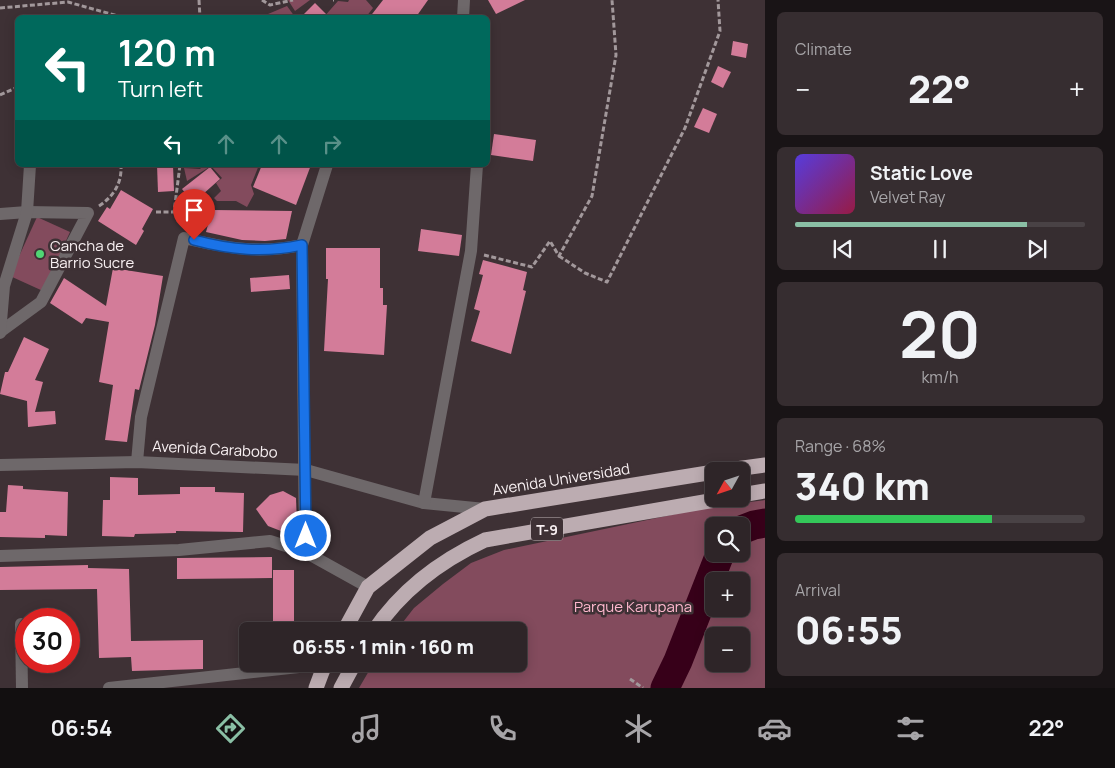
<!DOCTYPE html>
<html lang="en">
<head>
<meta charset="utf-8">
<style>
  body { margin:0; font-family:Manrope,sans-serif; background:#362d30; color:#f1f3f6; height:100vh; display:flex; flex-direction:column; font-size:19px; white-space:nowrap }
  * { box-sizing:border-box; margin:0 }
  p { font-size:16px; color:#a7a5a8 }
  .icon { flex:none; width:28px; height:28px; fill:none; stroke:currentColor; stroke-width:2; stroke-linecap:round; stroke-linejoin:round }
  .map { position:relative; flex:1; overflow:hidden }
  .details { display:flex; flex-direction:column; gap:12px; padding:12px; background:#191416; width:350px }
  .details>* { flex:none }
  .top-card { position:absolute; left:15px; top:15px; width:475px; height:152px; border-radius:8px; box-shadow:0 2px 12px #0003,0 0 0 1px #494245; background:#00695c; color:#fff; overflow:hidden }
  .needle { width:32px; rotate:230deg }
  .buttons { position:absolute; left:705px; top:462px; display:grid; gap:10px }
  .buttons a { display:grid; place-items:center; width:45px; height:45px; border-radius:8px; background:#2e2528; box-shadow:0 2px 12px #0003,0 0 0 1px #494245; font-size:25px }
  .speed { position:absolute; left:15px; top:608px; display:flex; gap:10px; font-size:25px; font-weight:700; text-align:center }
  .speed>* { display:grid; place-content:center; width:65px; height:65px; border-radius:50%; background:#2e2528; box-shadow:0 2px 12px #0003,0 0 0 1px #494245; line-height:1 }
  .speed .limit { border:8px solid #d22; background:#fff; color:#111 }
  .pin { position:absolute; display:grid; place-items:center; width:42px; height:42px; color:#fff; margin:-51px -21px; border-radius:50% 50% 50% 0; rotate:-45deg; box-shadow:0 0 5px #0007 }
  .pin .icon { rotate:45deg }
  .me { position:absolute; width:55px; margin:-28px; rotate:0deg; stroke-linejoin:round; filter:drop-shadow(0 0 4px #0008) }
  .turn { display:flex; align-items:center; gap:18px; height:105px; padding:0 20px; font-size:22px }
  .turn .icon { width:65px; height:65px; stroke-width:2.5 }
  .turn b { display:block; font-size:35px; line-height:42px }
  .lanes { display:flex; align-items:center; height:48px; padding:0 20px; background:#0003; justify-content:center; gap:25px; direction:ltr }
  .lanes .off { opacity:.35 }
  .big { font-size:38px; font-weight:800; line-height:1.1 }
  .details .widget { flex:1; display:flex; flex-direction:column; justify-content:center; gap:8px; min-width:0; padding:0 18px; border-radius:8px; background:#362d30 }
  .details .dial { align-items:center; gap:0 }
  .dial b { font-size:65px; line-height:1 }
  .song { display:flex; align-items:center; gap:15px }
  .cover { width:60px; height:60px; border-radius:8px; background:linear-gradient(135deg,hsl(250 70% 55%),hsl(340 70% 35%)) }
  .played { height:5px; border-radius:2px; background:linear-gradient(90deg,#8abfa5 80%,#494245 80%) }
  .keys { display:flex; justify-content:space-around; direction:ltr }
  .heat { display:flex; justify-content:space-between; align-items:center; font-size:28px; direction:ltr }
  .charge { height:8px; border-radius:4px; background:linear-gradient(90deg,#34c759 68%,#494245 0) }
  .trip { position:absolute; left:239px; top:622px; width:288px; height:50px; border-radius:8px; background:#2e2528; box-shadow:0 2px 12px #0003,0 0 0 1px #494245; font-weight:800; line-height:50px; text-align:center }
  .menu { display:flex; height:80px; justify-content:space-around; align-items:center; background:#120f10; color:#a7a5a8 }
  .menu .icon { width:35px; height:35px }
  .menu .selected { color:#8abfa5 }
  .menu b { font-size:22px; color:#f1f3f6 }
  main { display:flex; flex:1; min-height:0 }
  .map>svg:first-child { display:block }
</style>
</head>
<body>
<main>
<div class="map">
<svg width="765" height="688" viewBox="0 0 765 688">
  <rect width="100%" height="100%" fill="#3e3135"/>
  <g fill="#834b5d" fill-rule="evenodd">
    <path d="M288 0H310L295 11Z"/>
    <path d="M349 0H366L373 8 366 17 323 18 338 1 348 2Z"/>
    <path d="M287 6 295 17H261Z"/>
    <path d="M204 165H259L251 185 254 194 247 207 236 201H217L214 198 221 191 216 183 222 178 211 166 187 181 184 168 200 169Z"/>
    <path d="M37 217 70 232 43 291 10 276Z"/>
    <path d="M765 500V688H359L373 664H518V631H396L414 608 443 584 471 563 504 550 709 507ZM714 526H741V554H714ZM714 581H741V609H714ZM714 636H741V664H714Z"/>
  </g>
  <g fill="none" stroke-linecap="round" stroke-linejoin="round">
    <g stroke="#370019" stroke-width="29">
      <path d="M741 530 754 525 765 523"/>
      <path d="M665 688 678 661 720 554"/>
    </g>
  </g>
  <g fill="#d37c99">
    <path d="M383 0H428L416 17 369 18Z"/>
    <path d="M488 0H525L496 14Z"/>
    <path d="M315 3 330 18H300Z"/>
    <path d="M733 41 748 44 746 58 731 55Z"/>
    <path d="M718 66 731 72 723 88 711 82Z"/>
    <path d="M703 108 717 114 709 133 694 127Z"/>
    <path d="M494 134 536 140 533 161 491 155Z"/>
    <path d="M157 165H173L174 191 158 192Z"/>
    <path d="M262 165H311L296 205 253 187Z"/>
    <path d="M210 167 220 179 193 203 182 189Z"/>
    <path d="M121 190 153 209 142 229 144 231 136 245 98 221 107 207 110 209Z"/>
    <path d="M212 210 292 211 286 239 265 241 242 240 206 232Z"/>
    <path d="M421 229 462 235 459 256 418 251Z"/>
    <path d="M326 248H380V288H383V305H387L384 355 324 351 328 279H326Z"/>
    <path d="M483 260 527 272 523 290 526 291 511 354 471 341 480 311 474 309 483 275 479 274Z"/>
    <path d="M113 268 163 276 155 325 139 390 135 389 127 442 105 440 113 385 99 382 109 322 86 318 82 324 50 303 64 278 106 306Z"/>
    <path d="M289 275 290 289 251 292 250 278Z"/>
    <path d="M24 337 49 349 35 380 43 382 35 412 55 411 56 424 28 427 27 401 0 394 5 372H8Z"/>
    <path d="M110 477 138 478V495L180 494V487H215V492L244 493 243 532 176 531V533L135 534 134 537 102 536 103 500H110Z"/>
    <path d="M8 485 23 486V489L68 492 67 536 45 535V538L0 537V512H6Z"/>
    <path d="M283 491 296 498 297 524 288 531H281L268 526 256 509 270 495Z"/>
    <path d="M272 557V578L177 579V558Z"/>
    <path d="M88 565V568L129 569 131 641 203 640V669L132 671 131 657 99 658 97 589 0 590V567Z"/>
    <rect x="273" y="570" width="21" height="61"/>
  </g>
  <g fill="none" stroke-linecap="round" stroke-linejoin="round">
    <g stroke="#a2989b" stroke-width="3" stroke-dasharray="5 2.5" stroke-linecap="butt">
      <path d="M199 0 200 18"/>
      <path d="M262 0 270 5 293 0"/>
      <path d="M333 0H334"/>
      <path d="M0 8 68 2 125 18"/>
      <path d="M0 95 18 87"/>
      <path d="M99 206C114 196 122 183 121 165"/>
      <path d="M156 212H174L180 165"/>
      <path d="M484 255 532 267 550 241 559 256 592 196 616 55 612 0"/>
      <path d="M559 256 585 273 607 282 685 128 720 31 718 0"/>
      <path d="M630 679 643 688"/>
    </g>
    <g stroke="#6e686a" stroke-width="12">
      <path d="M463 18 464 0"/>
      <path d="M0 214 27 212 88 213 41 302 0 332"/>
      <path d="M0 333 4 286 27 212 30 165"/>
      <path d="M137 462 141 417 184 238C226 248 259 254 302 245"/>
      <path d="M0 465 137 462 306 470 424 503 485 509"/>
      <path d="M424 503 471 251 477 165"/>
      <path d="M305 552 302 245 327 165"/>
      <path d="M0 556 179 550 270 541 305 552 368 587"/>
      <path d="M21 624 22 688"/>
      <path d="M109 688 326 664"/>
    </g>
    <g stroke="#bcacb1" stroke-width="15">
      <path d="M721 471 765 465"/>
      <path d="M741 495 765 491"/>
      <path d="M344 631 368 587 430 538 485 509 714 472"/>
      <path d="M374 631C402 589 440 561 485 540L721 499"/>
      <path d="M316 688 325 664"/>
      <path d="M341 688 354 664"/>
    </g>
  </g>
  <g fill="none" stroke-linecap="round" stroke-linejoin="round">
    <defs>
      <path id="route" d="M194 240C231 250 264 253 302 245L306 536"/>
    </defs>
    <use href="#route" stroke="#114b97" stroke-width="12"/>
    <use href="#route" stroke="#1a73e8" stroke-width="9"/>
  </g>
  <circle fill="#50d674" stroke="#3e3135" stroke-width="2" cx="40" cy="254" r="5"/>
  <g text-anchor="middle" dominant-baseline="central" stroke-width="5" stroke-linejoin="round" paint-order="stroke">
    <rect fill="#3e3135" stroke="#c0b7b9" stroke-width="1" x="531" y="517.5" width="32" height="23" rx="4"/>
    <g font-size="14" font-weight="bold" fill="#f8f0f2">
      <text x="547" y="529">T-9</text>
    </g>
    <g font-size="15" fill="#f8f0f2" stroke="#3e3135" text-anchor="start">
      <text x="50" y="245">Cancha de<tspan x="50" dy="17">Barrio Sucre</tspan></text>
    </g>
    <g font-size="15" fill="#f8f0f2" stroke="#3e3135">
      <text transform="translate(215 449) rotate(3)">Avenida Carabobo</text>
      <text transform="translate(561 479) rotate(-9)">Avenida Universidad</text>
    </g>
    <g font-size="15" fill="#ffb8ce" stroke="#3e3135">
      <text x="633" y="606">Parque Karupana</text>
    </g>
  </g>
</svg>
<div class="buttons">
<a><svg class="needle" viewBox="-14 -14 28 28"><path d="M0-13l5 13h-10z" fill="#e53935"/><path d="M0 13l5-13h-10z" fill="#a7a5a8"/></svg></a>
<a><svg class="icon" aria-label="search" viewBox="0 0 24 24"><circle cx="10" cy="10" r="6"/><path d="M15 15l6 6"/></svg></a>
<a>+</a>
<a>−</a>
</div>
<div class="speed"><div class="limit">30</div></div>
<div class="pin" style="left:194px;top:240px;background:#d93025"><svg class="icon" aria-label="arrive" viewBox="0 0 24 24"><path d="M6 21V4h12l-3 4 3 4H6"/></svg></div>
<svg class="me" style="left:306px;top:536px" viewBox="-20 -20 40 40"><circle r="17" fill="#1a73e8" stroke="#fff" stroke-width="3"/><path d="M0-11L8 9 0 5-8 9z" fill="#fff"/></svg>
<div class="trip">06:55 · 1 min · 160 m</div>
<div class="top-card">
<div class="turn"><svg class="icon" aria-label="left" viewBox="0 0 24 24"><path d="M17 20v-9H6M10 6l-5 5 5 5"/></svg><div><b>120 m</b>Turn left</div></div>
<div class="lanes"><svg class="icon" aria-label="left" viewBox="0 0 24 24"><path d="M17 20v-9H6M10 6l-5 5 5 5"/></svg><svg class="icon off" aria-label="ahead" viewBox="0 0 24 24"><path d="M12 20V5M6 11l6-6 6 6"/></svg><svg class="icon off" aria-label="ahead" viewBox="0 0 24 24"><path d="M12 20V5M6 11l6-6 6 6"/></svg><svg class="icon off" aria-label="right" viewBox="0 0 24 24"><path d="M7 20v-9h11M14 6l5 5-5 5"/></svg></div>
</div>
</div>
<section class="details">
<div class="widget"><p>Climate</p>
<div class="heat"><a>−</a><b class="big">22°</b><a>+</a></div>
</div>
<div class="widget">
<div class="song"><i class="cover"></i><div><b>Static Love</b><p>Velvet Ray</p></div></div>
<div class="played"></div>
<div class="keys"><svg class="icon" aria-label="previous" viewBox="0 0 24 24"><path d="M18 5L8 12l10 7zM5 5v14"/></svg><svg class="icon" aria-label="pause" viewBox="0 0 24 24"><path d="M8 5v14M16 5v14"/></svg><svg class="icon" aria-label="next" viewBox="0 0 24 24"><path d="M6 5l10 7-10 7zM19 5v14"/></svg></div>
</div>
<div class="widget dial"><b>20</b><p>km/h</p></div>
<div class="widget"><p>Range · 68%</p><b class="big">340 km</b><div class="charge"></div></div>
<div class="widget"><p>Arrival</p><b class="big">06:55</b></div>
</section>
</main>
<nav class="menu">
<b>06:54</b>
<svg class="icon selected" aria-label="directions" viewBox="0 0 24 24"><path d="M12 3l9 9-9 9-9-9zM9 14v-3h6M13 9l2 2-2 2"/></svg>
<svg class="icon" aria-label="music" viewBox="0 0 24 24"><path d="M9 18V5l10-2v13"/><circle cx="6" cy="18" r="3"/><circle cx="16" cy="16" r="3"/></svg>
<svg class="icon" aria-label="phone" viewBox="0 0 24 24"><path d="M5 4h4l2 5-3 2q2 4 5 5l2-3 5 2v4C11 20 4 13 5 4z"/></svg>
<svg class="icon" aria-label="climate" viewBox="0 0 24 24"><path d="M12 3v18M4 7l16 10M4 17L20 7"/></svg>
<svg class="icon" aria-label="car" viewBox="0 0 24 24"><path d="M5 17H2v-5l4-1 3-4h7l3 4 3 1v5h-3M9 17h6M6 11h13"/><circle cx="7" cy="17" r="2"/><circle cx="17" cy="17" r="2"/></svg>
<svg class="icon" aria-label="filters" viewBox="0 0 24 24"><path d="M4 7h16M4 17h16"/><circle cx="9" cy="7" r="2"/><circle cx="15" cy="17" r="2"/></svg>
<b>22°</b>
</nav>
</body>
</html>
